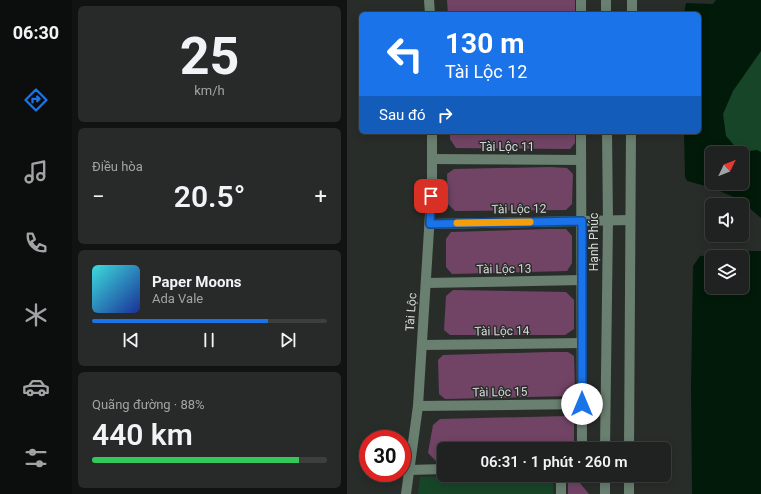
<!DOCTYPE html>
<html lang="vi">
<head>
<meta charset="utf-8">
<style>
  body { margin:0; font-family:Roboto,sans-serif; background:#272a29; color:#f1f3f6; height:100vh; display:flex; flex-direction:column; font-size:15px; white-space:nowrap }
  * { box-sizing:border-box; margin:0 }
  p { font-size:13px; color:#a1a4a5 }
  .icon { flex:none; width:22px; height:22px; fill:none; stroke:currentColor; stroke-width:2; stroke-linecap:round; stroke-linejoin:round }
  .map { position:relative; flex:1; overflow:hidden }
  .details { display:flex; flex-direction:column; gap:6px; padding:6px; background:#111312; width:275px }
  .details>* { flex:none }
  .hud { position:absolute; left:12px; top:12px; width:342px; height:122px; border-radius:6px; box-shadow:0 2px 10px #0003,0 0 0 1px #3c3f3e; background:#1a73e8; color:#fff; overflow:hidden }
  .needle { width:26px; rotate:47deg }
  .tools { position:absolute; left:358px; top:146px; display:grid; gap:8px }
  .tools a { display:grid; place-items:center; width:44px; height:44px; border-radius:6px; background:#1f2220; box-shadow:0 2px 10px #0003,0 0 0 1px #3c3f3e; font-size:20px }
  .speed { position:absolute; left:12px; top:430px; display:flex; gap:8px; font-size:20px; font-weight:700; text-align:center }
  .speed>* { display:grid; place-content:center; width:52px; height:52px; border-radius:50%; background:#1f2220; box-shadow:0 2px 10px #0003,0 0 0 1px #3c3f3e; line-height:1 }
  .speed .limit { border:6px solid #d22; background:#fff; color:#111 }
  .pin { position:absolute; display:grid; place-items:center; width:34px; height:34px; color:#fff; margin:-17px; border-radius:8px; box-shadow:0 2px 6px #0006 }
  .me { position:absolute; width:44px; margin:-22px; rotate:0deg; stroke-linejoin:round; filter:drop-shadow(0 0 3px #0008) }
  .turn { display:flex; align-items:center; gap:14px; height:84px; padding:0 20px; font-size:18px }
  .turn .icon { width:52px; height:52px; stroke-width:2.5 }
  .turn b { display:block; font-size:28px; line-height:34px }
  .then { display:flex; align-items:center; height:38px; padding:0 20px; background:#0003; gap:8px; font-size:15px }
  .big { font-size:30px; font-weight:600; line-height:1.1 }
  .details .tile { flex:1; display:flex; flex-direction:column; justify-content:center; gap:6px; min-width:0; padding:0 14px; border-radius:6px; background:#272a29 }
  .details .dial { align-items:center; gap:0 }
  .dial b { font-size:52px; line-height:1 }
  .song { display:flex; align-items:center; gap:12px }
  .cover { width:48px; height:48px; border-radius:6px; background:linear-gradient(135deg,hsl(180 70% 55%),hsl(230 70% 35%)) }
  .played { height:4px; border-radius:2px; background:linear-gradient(90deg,#1a73e8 75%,#3c3f3e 75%) }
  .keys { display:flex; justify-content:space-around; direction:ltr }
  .heat { display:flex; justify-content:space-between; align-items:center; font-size:22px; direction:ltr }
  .charge { height:6px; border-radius:3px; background:linear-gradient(90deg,#34c759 88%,#3c3f3e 0) }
  .trip { position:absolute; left:90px; top:442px; width:234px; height:40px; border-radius:6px; background:#1f2220; box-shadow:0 2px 10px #0003,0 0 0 1px #3c3f3e; font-weight:600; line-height:40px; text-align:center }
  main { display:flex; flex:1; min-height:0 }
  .tabs { display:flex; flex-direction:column; width:72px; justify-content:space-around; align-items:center; background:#0c0e0d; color:#a1a4a5 }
  .tabs .icon { width:28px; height:28px }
  .tabs .active { color:#1a73e8 }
  .tabs b { font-size:18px; color:#f1f3f6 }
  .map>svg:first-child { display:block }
</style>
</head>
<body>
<main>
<nav class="tabs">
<b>06:30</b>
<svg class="icon active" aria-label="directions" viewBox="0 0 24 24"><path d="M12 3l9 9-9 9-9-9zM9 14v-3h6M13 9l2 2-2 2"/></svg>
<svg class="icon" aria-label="music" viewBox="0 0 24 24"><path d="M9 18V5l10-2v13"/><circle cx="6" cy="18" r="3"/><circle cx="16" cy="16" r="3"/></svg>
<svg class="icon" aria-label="phone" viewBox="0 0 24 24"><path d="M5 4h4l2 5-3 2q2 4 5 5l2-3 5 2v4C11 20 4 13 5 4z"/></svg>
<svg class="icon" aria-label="climate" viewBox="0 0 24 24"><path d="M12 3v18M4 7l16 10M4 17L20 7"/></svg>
<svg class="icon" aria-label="car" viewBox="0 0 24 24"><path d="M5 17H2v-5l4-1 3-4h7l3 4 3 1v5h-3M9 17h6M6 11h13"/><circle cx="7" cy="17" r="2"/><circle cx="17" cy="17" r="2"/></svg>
<svg class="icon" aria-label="filters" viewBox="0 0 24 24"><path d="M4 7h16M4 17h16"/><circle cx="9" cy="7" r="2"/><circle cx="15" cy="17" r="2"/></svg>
</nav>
<section class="details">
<div class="tile dial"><b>25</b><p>km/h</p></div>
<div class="tile"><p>Điều hòa</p>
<div class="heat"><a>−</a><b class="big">20.5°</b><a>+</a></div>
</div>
<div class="tile">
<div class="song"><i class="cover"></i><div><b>Paper Moons</b><p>Ada Vale</p></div></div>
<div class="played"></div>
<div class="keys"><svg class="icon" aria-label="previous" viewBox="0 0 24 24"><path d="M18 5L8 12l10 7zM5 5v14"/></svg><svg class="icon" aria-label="pause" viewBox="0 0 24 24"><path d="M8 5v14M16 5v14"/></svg><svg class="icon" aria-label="next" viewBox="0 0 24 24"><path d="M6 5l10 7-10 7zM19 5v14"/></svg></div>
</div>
<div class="tile"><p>Quãng đường · 88%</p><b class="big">440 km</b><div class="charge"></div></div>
</section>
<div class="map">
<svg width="414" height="494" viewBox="0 0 414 494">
  <rect width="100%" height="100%" fill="#292d2a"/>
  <g fill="#174528">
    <path d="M414 0V185L395 153H371L373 69Z"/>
    <path d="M206 475V494H71L73 477Z"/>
  </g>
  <g fill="#021a09" fill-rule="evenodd">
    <path d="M369 0H414V51L386 91 376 114 379 136 393 152 410 150 414 152V218L393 200 366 188 340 181 338 177 337 132H352V14H337L339 3 366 4ZM365 153H395V183H365Z"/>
    <path d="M404 251H414V494H345L344 387 346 266 353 256 373 255ZM365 257H395V287H365Z"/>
  </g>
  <g fill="#714465">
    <path d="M100 0H228V14H101Z"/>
    <path d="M103 132H228V143L223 149 109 148 103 139Z"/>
    <path d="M203 167 220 168 226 174 225 204 219 210 108 211 101 204 100 174 107 169Z"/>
    <path d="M202 229H219L225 236V263L220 271 105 274 99 267V239L104 232Z"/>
    <path d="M106 290 219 292 227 300V329L218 335H103L97 330 99 296Z"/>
    <path d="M202 352H221L227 356 228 390 222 396 98 399 92 394 91 360 96 355Z"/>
    <path d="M221 416 227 422V449H97V461H89L81 453 86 425 93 419Z"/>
    <path d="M221 481 232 482 242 494H221Z"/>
  </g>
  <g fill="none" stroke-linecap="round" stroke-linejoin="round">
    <g stroke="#697f6f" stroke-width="10">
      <path d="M82 0 83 14"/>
      <path d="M234 0V14"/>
      <path d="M259 0V14"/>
      <path d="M285 14V0"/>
      <path d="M234 132 235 449"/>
      <path d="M85 159 234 160"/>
      <path d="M83 224 283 220"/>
      <path d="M79 283 235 280"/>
      <path d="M75 345 235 343"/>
      <path d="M71 406 235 404"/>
      <path d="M258 449 261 221 260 132"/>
      <path d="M282 449 284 132"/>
      <path d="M62 470 97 469"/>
      <path d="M258 475V494"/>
      <path d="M59 494 71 406 85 182V132"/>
      <path d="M214 494V475"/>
      <path d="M282 494V475"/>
    </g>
  </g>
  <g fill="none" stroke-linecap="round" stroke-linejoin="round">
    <defs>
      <path id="route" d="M84 196 83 224 235 221V404"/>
    </defs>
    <use href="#route" stroke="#114b97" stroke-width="10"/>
    <use href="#route" stroke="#1a73e8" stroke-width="7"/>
    <path stroke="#f59e0b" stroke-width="7" d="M110 223 183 222"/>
  </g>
  <g text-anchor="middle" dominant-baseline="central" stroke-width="3" stroke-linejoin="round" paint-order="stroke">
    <g font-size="12" fill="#d6d9d7" stroke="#292d2a">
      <text x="160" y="147">Tài Lộc 11</text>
      <text transform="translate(172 209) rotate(-1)">Tài Lộc 12</text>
      <text transform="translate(247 242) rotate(-90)">Hạnh Phúc</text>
      <text transform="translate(157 269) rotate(-1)">Tài Lộc 13</text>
      <text transform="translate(64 312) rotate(-86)">Tài Lộc</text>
      <text transform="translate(155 331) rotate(-1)">Tài Lộc 14</text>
      <text transform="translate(153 392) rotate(-1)">Tài Lộc 15</text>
    </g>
  </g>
</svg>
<div class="tools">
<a><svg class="needle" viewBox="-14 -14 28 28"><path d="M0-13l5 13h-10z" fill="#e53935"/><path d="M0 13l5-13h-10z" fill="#a1a4a5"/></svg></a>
<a><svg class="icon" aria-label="sound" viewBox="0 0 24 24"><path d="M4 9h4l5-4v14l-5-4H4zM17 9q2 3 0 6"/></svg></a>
<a><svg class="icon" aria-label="layers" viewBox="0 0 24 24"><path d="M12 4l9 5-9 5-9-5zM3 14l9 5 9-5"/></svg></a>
</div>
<div class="speed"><div class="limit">30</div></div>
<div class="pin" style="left:84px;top:196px;background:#d93025"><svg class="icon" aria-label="arrive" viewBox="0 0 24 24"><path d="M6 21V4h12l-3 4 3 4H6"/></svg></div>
<svg class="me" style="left:235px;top:404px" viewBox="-20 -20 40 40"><circle r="19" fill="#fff"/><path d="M0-13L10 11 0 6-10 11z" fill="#1a73e8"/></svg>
<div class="trip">06:31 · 1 phút · 260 m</div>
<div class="hud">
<div class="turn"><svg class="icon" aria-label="left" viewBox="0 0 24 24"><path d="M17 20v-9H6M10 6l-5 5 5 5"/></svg><div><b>130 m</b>Tài Lộc 12</div></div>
<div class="then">Sau đó<svg class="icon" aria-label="right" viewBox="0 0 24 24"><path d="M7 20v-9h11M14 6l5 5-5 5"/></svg></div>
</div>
</div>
</main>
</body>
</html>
